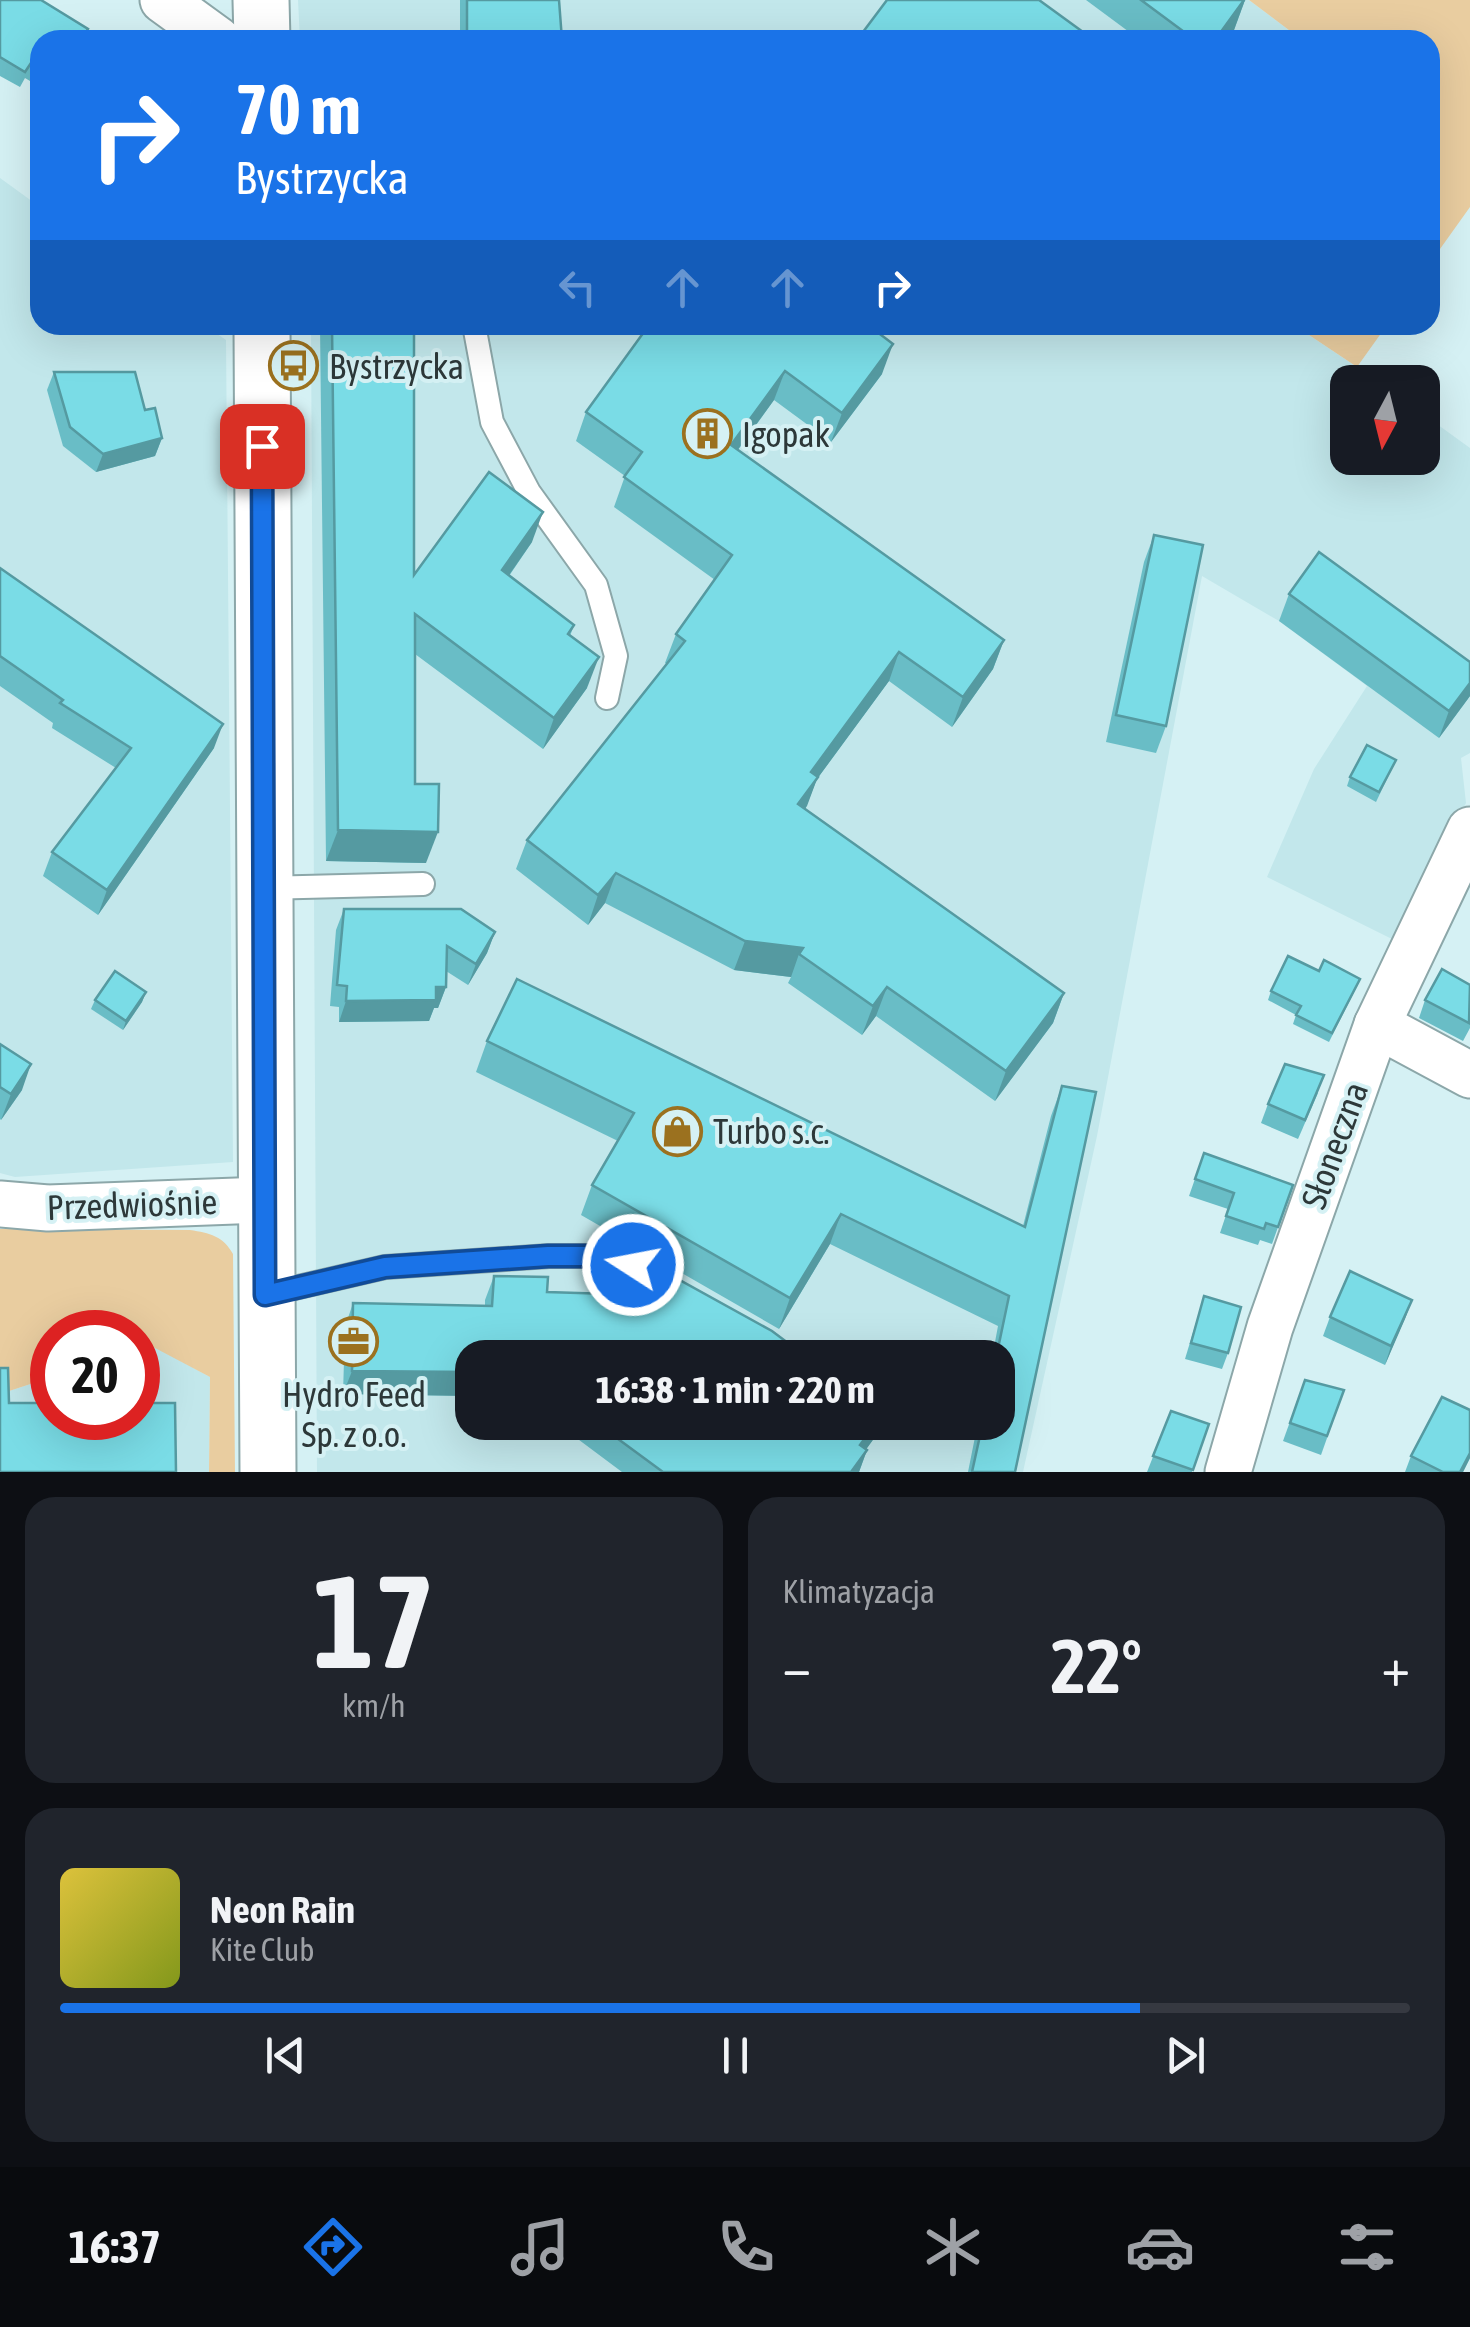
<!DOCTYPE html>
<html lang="pl">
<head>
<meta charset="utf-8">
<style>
  body { margin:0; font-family:"Asap Condensed",sans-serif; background:#20242c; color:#f1f3f6; height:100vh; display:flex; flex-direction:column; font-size:38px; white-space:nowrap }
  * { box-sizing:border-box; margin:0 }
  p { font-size:32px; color:#9ea1a6 }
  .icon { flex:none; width:55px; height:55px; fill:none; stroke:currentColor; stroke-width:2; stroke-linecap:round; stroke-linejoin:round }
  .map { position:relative; height:1472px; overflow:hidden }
  .panel { display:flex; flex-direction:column; gap:25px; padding:25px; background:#0d0f14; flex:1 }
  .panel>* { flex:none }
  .banner { position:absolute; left:30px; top:30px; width:1410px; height:305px; border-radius:30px; box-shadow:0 10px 40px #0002; background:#1a73e8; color:#fff; overflow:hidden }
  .needle { width:65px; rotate:187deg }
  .controls { position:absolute; left:1330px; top:365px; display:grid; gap:20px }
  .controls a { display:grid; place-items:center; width:110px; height:110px; border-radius:20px; background:#171b24; box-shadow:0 10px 40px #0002; font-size:50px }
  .speed { position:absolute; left:30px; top:1310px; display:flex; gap:20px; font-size:50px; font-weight:700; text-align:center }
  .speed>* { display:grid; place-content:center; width:130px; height:130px; border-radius:50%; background:#171b24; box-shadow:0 10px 40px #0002; line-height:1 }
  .speed .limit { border:15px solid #d22; background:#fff; color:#111 }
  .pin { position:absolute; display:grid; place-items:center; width:85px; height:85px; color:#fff; margin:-42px; border-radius:20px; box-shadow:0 5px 15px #0006 }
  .me { position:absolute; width:110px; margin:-55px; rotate:281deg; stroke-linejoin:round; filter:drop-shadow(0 0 8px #0008) }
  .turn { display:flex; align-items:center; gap:35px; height:210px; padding:0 40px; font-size:45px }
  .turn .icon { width:130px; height:130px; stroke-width:2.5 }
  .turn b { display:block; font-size:70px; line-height:85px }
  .lanes { display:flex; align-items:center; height:95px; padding:0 40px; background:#0003; justify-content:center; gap:50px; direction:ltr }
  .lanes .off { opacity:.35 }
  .big { font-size:75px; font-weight:700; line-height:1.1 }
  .panel .widget { flex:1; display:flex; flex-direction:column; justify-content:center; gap:15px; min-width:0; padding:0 35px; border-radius:30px; background:#20242c }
  .panel .dial { align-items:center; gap:0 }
  .dial b { font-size:130px; line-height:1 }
  .song { display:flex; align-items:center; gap:30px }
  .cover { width:120px; height:120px; border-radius:15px; background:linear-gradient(135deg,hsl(50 70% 55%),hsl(70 70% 35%)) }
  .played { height:10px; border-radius:5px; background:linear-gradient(90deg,#1a73e8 80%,#363941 80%) }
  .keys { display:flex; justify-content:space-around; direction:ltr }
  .heat { display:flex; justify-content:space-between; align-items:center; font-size:55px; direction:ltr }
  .panel .tiles { flex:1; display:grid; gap:25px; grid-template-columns:1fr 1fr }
  .widget:last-child { grid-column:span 2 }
  .trip { position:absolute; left:455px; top:1340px; width:560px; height:100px; border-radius:30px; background:#171b24; box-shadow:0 10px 40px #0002; font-weight:700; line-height:100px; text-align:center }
  .menu { display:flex; height:160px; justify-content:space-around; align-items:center; background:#090b0e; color:#9ea1a6 }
  .menu .icon { width:70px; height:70px }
  .menu .current { color:#1a73e8 }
  .menu b { font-size:45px; color:#f1f3f6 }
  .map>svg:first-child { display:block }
</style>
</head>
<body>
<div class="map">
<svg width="1470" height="1472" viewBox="0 0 1470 1472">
  <rect width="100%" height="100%" fill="#d5f1f4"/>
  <g fill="#c2e7eb" fill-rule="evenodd">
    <path d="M298 0H1249L1302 40H300Z"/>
    <path d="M0 178 40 207V325H204L226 340 233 1162 15 1177 0 1173Z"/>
    <path d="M311 325H1294L1379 382H1348V458H1422L1423 414 1470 448V753L1461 758 1466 803 1396 941 1267 877 1314 769 1367 686 1279 621 1202 576 1097 1136 1023 1472H317ZM472 1358H998V1422H472Z"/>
    <path d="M139 1338 210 1377 209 1472H0V1394L52 1377V1418H138Z"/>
  </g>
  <g fill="#e9cda0">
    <path d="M1249 0H1470V207L1430 263V40H1302Z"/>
    <path d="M1294 325H1387L1357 367Z"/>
    <path d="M0 1229 190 1230C210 1233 223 1236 233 1254L235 1472H209L210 1377 138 1339V1332H52V1377L0 1394Z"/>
  </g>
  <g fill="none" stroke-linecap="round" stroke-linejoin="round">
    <defs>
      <g id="lane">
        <path d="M474 325 492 422 529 492 596 585 616 656 607 698"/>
        <path d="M263 888 423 884"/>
        <path d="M268 1294 385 1267 549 1256H610L658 1277"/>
      </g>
      <g id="street">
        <path d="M163 0 218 40"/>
        <path d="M1377 1025 1470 1075"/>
        <path d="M0 1204 48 1208 264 1200"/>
        <path d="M1228 1472 1270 1327 1377 1025 1470 830"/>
      </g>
      <g id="secondary">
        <path d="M261 0 262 40"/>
        <path d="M262 325 268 1472"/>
      </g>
    </defs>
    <use href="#lane" stroke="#8ca7a9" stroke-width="26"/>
    <use href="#street" stroke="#8ca7a9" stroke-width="49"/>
    <use href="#secondary" stroke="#8ca7a9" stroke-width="59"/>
    <use href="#lane" stroke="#fff" stroke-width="22"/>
    <use href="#street" stroke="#fff" stroke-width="45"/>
    <use href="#secondary" stroke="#fff" stroke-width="55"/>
  </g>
  <g fill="#69bdc6">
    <path d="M0 0 40 40V87L25 78 20 87 0 76Z"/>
    <path d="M460 0H559L562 40H460Z"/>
    <path d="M1086 0H1245L1234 30 1227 40H1140Z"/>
    <path d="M320 325H414V575L532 542 509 576 574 625 570 636 587 688 543 749 415 654V784L426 863 326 861Z"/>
    <path d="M649 325 882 374 831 442 774 400 738 450 1004 640 993 669 952 727 889 681 817 779 805 809 1064 993 1053 1023 995 1101 876 1016 862 1035 788 983 791 977 734 970 605 903 588 925 516 869 527 840 667 664 665 663 676 634 715 580 614 507 625 476 576 441 586 412Z"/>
    <path d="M54 372 145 410 162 438 155 456 96 472 63 446 47 390Z"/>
    <path d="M1154 535 1166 726 1156 753 1106 742 1144 562Z"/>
    <path d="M0 568 214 748 98 915 43 876 52 852 116 768 52 728 53 723 0 686Z"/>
    <path d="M1289 594 1470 662V696L1439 738 1279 621Z"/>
    <path d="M1396 760 1376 802 1347 786 1350 777Z"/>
    <path d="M344 909 495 932 487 953 468 985 446 971V987L438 1008H434L429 1021 339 1022V1007L330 1006 336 930Z"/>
    <path d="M1319 971 1356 988 1329 1042 1293 1024 1296 1015 1268 1000 1271 991Z"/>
    <path d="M1470 985V1028L1463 1041 1419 1018 1425 1000Z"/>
    <path d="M146 992 142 1002 123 1030 91 1009 95 1000Z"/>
    <path d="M487 1041 1023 1226 1051 1116 1062 1086 1015 1472H968L978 1422H998V1358H992L998 1326 830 1244 779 1329 581 1215 592 1185 618 1141 476 1072Z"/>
    <path d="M0 1044 22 1090 1 1120 0 1119Z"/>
    <path d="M1318 1093 1298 1139 1261 1123 1268 1104Z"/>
    <path d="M1204 1153 1293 1185 1272 1244 1260 1240 1258 1245 1220 1233 1228 1209 1189 1196Z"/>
    <path d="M494 1276 547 1292 772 1331 472 1358V1396L343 1394 345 1327 353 1303 485 1306V1300Z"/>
    <path d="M1204 1296 1228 1353 1222 1369 1185 1359Z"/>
    <path d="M1412 1300 1385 1365 1323 1336 1330 1317Z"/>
    <path d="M1305 1380 1344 1390 1321 1455 1283 1441Z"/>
    <path d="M1171 1411 1209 1424 1192 1472H1147Z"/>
    <path d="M555 1422H880L875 1437 866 1449 867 1450 859 1472H622Z"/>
    <path d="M1411 1456 1470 1458 1463 1472H1405Z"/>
  </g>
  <g fill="#559aa1">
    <path d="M1245 0 1234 30 1227 40H1215Z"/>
    <path d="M467 38H534L533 40H466Z"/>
    <path d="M893 344 882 374 831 442 842 413Z"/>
    <path d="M785 371 774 400 720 474 731 445Z"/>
    <path d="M162 438 155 456 96 472 103 454Z"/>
    <path d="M543 512 532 542 491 601 502 570Z"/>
    <path d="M1004 640 993 669 952 727 963 697Z"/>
    <path d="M899 652 889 681 817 779 807 806 787 834 811 772Z"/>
    <path d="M599 657 587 688 543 749 554 718Z"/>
    <path d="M1470 683V696L1439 738 1449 711Z"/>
    <path d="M223 724 214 748 98 915 107 890Z"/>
    <path d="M338 830 438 832 426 863 326 861Z"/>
    <path d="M616 873 605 903 588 925 598 895Z"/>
    <path d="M495 932 487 953 468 985 476 964Z"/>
    <path d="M745 941 803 948 799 954 791 977 734 970Z"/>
    <path d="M436 987H446L438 1008H434L429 1021 339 1022 346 1001Z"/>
    <path d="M887 987 876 1016 862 1035 873 1006Z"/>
    <path d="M146 992 142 1002 123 1030 126 1021Z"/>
    <path d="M1064 993 1053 1023 995 1101 1006 1071Z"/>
    <path d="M31 1064 22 1090 1 1120 11 1094Z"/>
    <path d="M841 1214 830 1244 779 1329 790 1298Z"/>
    <path d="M1412 1300 1405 1319 1385 1365 1391 1346Z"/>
    <path d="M352 1371 472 1372V1396L343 1394Z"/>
    <path d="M877 1422H880L875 1437 852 1469 860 1445Z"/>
    <path d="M867 1450 859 1472H851Z"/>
    <path d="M1470 1453V1458L1463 1472H1460Z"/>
  </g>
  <g fill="#7adce6" stroke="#559aa1" stroke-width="2.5">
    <path d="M0 0H41L88 29 81 40H40V68L31 63 25 72 0 57Z"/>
    <path d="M467 0H559L562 40 467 38Z"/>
    <path d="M887 0H1039L1094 40H857Z"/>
    <path d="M1141 0H1244L1215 40H1195Z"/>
    <path d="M332 325H414V575L489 472 543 512 502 570 574 625 568 634 599 657 554 718 415 614V784H439L438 832 338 830Z"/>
    <path d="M649 325H868L893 344 842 413 785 371 731 445 1004 640 963 697 899 652 811 772 818 777 798 804 1064 993 1006 1071 887 987 873 1006 799 954 803 948 745 941 616 873 598 895 527 840 685 641 676 634 732 555 624 477 642 452 586 412Z"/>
    <path d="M54 372H135L145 410 155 408 162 438 103 454 70 427Z"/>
    <path d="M1154 535 1203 545 1166 726 1116 715Z"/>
    <path d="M1319 552 1470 662V683L1449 711 1289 594Z"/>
    <path d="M0 568 223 724 107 890 52 852 131 748 60 703 63 700 0 656Z"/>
    <path d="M1367 745 1396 760 1379 792 1350 777Z"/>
    <path d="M344 909H461L495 932 476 964 447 946 446 987H436V1000L346 1001 347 986 337 985Z"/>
    <path d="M1288 956 1319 971 1324 960 1360 979 1332 1033 1296 1015 1301 1006 1271 991Z"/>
    <path d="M1442 969 1470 985 1469 1023 1425 1000Z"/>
    <path d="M115 971 146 992 126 1021 95 1000Z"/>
    <path d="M517 979 1025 1227 1062 1086 1096 1092 1015 1472H972L983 1422H998V1358H996L1009 1296 841 1214 790 1298 592 1185 634 1113 487 1041Z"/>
    <path d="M0 1044 31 1064 11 1094 0 1087Z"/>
    <path d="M1285 1064 1324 1075 1305 1120 1268 1104Z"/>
    <path d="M1204 1153 1293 1185 1278 1227 1266 1223 1264 1229 1226 1216 1234 1193 1195 1179Z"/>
    <path d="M638 1257 772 1331 808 1358H472V1372L352 1371 353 1303 492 1306 494 1276 548 1277 547 1292 610 1294Z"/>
    <path d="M1350 1271 1412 1300 1391 1346 1330 1317Z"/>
    <path d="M1204 1296 1241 1307 1228 1353 1191 1343Z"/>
    <path d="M0 1368H8L9 1403H52V1418H138V1403H175L176 1472H0Z"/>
    <path d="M1305 1380 1344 1390 1327 1436 1290 1423Z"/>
    <path d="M1442 1397 1470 1410V1453L1460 1472H1443L1411 1456Z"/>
    <path d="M1171 1411 1209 1424 1193 1470 1153 1456Z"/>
    <path d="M595 1422H877L860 1445 867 1450 851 1472H663Z"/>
  </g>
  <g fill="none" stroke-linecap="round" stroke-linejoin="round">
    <defs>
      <path id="route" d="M262 446 265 1295 385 1267 548 1256H610L633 1265"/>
    </defs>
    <use href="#route" stroke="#114b97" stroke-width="25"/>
    <use href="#route" stroke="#1a73e8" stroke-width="18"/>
  </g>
  <defs>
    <symbol id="bus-ring" viewBox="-11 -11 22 22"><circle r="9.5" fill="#d5f1f4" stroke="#9b711f" stroke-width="1.5"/><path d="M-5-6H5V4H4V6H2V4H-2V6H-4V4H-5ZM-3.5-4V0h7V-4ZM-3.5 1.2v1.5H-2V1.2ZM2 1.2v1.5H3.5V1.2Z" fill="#9b711f"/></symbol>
    <symbol id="building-ring" viewBox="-11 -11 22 22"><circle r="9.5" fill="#d5f1f4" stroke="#9b711f" stroke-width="1.5"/><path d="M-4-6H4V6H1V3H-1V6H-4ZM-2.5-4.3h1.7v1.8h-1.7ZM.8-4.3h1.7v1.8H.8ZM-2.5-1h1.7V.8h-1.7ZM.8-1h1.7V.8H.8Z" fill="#9b711f"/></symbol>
    <symbol id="shop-ring" viewBox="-11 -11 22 22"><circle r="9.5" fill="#d5f1f4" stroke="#9b711f" stroke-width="1.5"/><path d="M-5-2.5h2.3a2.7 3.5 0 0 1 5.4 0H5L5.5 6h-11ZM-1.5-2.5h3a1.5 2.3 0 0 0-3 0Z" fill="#9b711f"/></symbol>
    <symbol id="office-ring" viewBox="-11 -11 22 22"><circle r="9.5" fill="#d5f1f4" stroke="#9b711f" stroke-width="1.5"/><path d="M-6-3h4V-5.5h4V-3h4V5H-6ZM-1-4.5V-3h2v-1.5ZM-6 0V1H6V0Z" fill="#9b711f"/></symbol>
  </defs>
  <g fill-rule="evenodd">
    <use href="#bus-ring" x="266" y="338" width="55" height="55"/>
    <use href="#building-ring" x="680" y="406" width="55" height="55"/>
    <use href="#shop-ring" x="650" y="1104" width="55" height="55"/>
    <use href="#office-ring" x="326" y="1314" width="55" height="55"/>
  </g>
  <g text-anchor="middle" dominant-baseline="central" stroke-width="8" stroke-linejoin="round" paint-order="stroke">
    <g font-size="35" fill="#2d3839" stroke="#d5f1f4" text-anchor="start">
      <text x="329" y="366">Bystrzycka</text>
      <text x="742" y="434">Igopak</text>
      <text x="713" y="1131">Turbo s.c.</text>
      <text x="354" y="1394" text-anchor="middle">Hydro Feed<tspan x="354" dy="40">Sp. z o.o.</tspan></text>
    </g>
    <g font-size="35" fill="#2d3839" stroke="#d5f1f4">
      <text transform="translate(1334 1145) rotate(-70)">Słoneczna</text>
      <text transform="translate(132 1204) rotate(-2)">Przedwiośnie</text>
    </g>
  </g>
</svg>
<div class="controls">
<a><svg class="needle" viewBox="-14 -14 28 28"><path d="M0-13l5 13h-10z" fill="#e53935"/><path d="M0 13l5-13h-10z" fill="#9ea1a6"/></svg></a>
</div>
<div class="speed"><div class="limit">20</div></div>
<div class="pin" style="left:262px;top:446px;background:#d93025"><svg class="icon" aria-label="arrive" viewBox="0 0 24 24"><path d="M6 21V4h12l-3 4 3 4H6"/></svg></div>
<svg class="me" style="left:633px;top:1265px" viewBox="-20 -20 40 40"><circle r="17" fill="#1a73e8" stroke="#fff" stroke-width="3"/><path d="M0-11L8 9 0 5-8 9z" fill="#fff"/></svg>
<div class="trip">16:38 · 1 min · 220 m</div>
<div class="banner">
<div class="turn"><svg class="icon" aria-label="right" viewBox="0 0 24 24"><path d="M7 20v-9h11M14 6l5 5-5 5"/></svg><div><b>70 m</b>Bystrzycka</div></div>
<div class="lanes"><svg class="icon off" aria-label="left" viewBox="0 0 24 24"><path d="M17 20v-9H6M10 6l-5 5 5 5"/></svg><svg class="icon off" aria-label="ahead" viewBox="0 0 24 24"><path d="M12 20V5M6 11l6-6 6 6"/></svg><svg class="icon off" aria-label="ahead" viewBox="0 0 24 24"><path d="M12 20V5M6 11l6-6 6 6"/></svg><svg class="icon" aria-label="right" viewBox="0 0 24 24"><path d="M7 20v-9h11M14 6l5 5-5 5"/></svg></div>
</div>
</div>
<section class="panel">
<div class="tiles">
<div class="widget dial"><b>17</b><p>km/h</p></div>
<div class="widget"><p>Klimatyzacja</p>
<div class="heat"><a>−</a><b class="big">22°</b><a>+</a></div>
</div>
<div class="widget">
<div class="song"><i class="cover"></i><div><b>Neon Rain</b><p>Kite Club</p></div></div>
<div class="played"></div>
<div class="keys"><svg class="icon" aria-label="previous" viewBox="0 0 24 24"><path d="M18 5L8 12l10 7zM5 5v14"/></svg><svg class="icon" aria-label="pause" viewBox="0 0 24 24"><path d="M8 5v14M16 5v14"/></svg><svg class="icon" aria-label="next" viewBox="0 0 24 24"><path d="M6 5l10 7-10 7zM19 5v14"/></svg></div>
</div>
</div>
</section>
<nav class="menu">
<b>16:37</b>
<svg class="icon current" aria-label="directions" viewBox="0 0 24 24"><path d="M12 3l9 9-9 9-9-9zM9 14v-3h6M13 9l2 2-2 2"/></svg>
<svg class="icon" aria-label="music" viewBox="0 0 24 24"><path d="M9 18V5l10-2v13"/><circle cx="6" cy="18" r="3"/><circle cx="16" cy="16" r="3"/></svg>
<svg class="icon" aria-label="phone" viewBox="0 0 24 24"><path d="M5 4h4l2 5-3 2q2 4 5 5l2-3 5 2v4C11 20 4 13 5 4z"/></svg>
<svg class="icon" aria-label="climate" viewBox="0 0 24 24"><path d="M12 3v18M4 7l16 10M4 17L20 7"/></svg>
<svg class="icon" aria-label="car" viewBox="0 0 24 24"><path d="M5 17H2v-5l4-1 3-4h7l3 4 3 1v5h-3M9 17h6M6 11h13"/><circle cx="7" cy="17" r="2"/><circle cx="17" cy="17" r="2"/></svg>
<svg class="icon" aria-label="filters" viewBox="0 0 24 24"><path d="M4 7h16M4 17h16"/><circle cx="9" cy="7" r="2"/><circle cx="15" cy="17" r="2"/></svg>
</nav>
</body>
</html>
